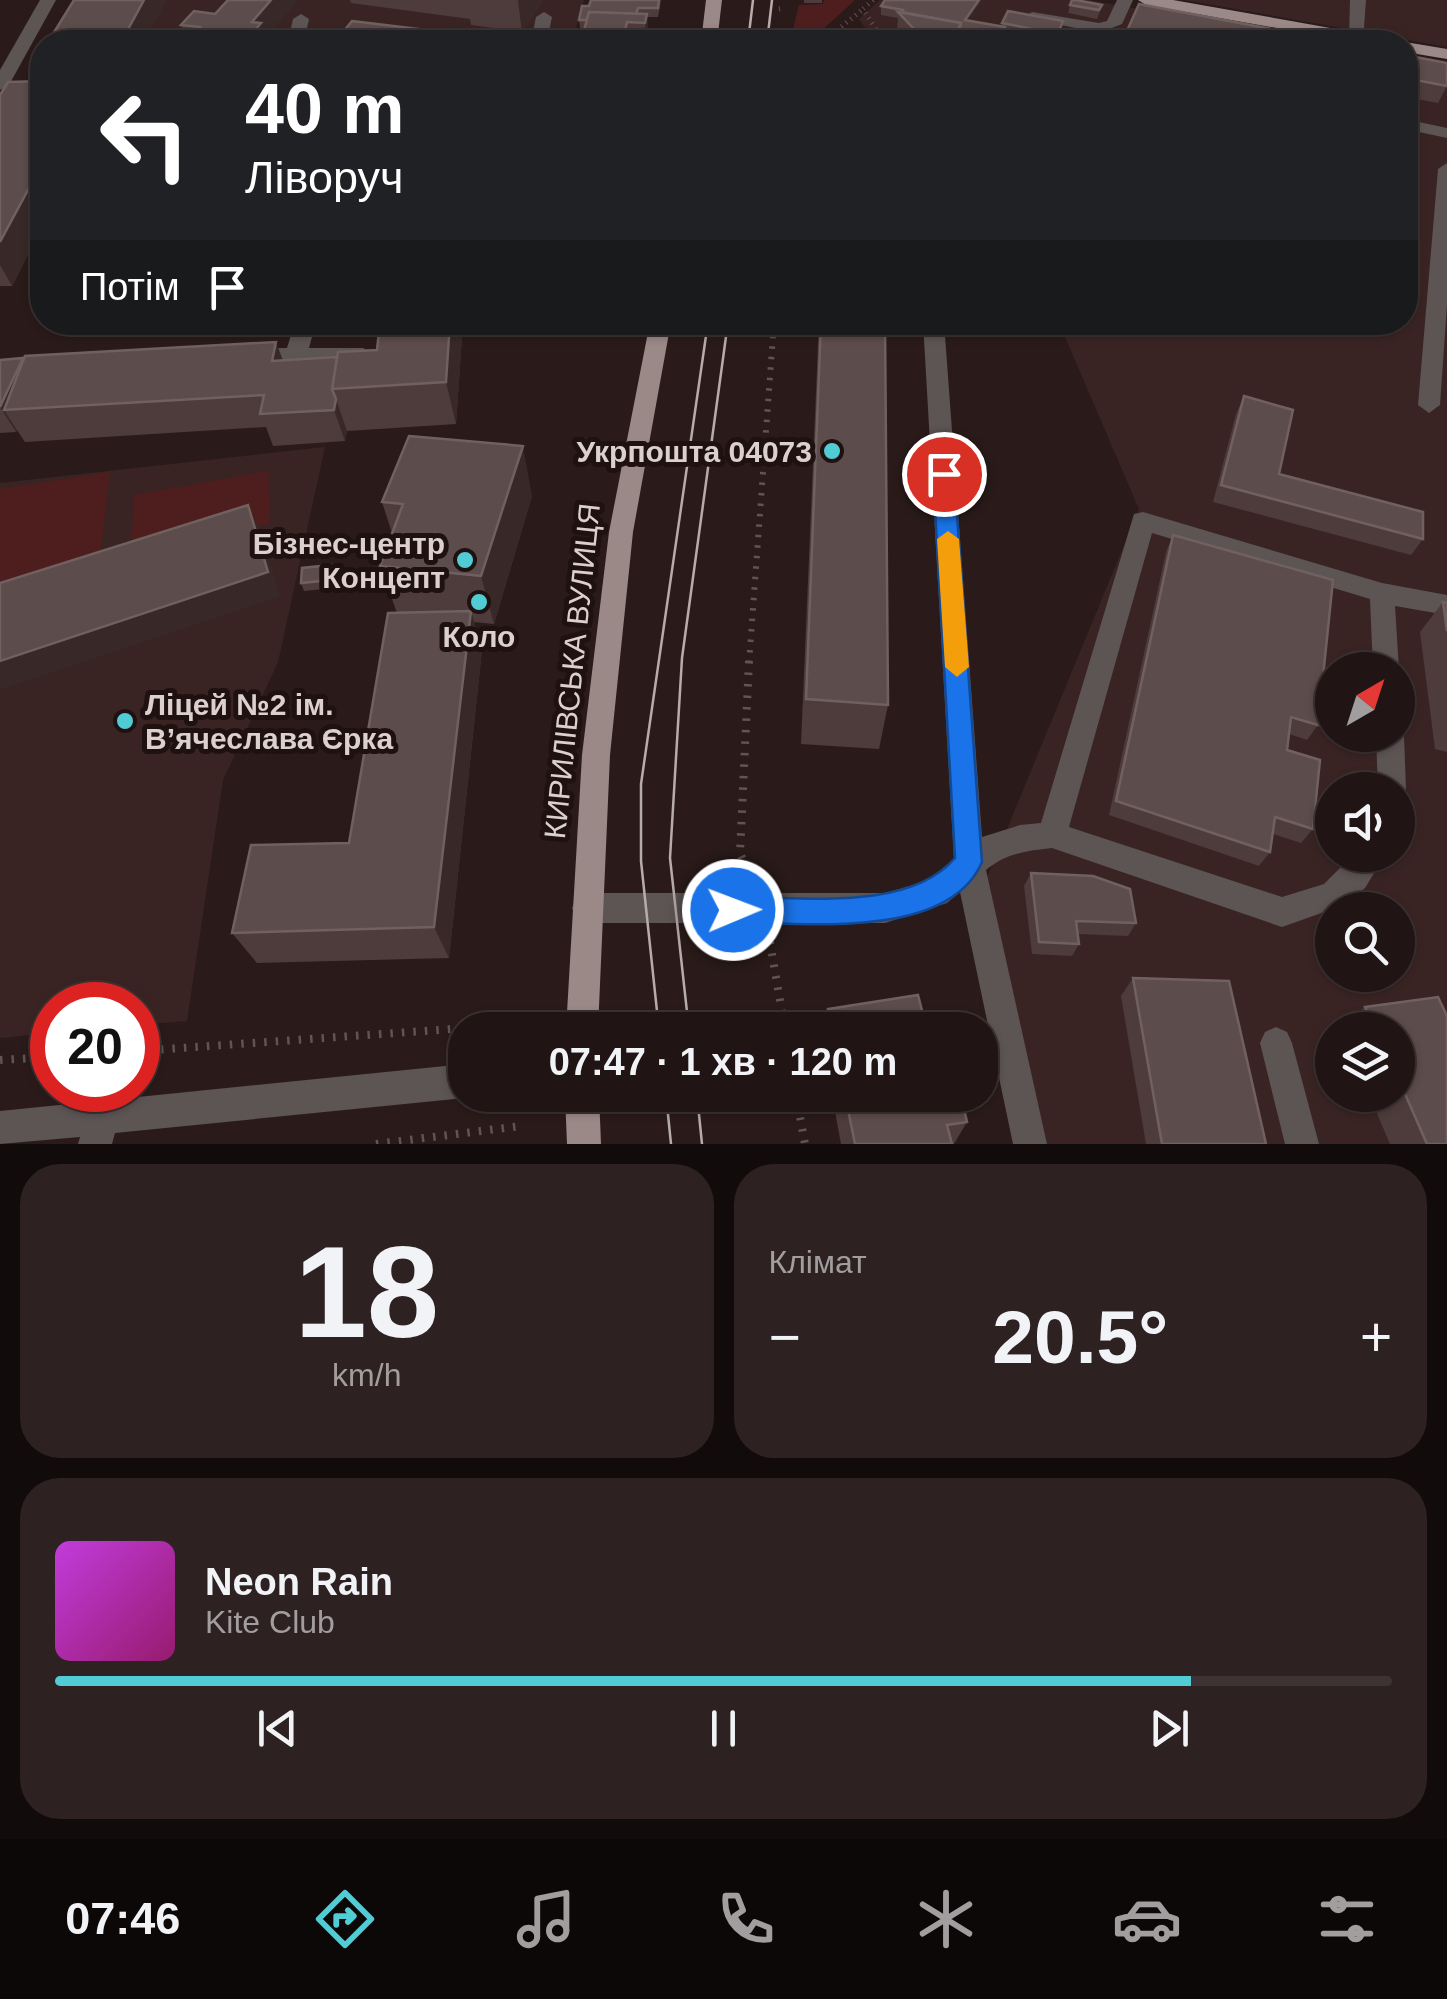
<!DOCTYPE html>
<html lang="uk">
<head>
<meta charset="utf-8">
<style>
  body { margin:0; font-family:Helvetica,sans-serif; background:#2d2122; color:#f1f3f6; height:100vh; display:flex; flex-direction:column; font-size:38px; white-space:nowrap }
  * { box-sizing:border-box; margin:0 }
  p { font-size:32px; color:#a29ea0 }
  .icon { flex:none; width:55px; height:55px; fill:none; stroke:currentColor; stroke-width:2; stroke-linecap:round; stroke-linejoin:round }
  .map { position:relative; height:1144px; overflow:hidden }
  .sheet { display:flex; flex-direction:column; gap:20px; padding:20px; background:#120b0b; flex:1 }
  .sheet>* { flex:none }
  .banner { position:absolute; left:30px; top:30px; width:1388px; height:305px; border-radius:40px; box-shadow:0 2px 8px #0004,0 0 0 2px #3d3334; background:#202124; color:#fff; overflow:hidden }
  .needle { width:65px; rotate:39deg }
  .controls { position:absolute; left:1315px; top:652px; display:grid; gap:20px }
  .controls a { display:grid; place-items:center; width:100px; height:100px; border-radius:50%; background:#201414; box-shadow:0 2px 8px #0004,0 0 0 2px #3d3334; font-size:50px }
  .speed { position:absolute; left:30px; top:982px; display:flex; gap:20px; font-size:50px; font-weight:700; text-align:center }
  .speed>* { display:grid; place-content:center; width:130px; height:130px; border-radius:50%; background:#201414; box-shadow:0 2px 8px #0004,0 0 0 2px #3d3334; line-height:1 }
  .speed .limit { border:15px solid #d22; background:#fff; color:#111 }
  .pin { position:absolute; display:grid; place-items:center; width:85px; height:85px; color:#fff; margin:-42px; border:5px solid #fff; border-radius:50%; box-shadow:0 2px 10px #0007 }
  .me { position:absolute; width:110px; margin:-55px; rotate:89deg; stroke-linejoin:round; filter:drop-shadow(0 0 8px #0008) }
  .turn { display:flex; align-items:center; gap:35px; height:210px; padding:0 50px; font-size:45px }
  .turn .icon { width:130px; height:130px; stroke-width:2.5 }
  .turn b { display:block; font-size:70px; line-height:85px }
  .then { display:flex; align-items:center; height:95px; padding:0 50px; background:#0003; gap:20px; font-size:38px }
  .big { font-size:75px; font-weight:700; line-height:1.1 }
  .sheet .widget { flex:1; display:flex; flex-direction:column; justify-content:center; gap:15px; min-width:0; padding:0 35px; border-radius:40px; background:#2d2122 }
  .sheet .dial { align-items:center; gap:0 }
  .dial b { font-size:130px; line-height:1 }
  .song { display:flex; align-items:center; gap:30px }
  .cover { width:120px; height:120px; border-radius:15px; background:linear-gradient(135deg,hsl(290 70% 55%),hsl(320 70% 35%)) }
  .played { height:10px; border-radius:5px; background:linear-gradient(90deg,#51ccd4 85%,#3d3334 85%) }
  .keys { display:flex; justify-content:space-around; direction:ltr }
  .heat { display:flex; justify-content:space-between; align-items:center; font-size:55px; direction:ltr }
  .sheet .tiles { flex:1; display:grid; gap:20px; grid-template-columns:1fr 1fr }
  .widget:last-child { grid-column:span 2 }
  .trip { position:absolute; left:448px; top:1012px; width:550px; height:100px; border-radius:40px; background:#201414; box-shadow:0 2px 8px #0004,0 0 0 2px #3d3334; font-weight:700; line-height:100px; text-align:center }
  .tabs { display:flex; height:160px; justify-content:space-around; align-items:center; background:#0d0808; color:#a29ea0 }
  .tabs .icon { width:70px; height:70px }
  .tabs .on { color:#51ccd4 }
  .tabs b { font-size:45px; color:#f1f3f6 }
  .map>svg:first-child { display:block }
</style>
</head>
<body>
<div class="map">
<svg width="1447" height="1144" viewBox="0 0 1447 1144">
  <rect width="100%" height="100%" fill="#2a1b1a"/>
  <g fill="#392423" fill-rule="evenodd">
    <path d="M74 0H584L572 42H50Z"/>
    <path d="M880 0H1089L1319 42H875L859 19Z"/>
    <path d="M1185 0H1447V47Z"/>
    <path d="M1405 59 1447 66V1144H1047L986 880 1139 509 1059 323 1405 322ZM1332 670H1398V735H1332ZM1332 790H1398V855H1332ZM1332 910H1398V975H1332ZM1332 1030H1398V1095H1332Z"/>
    <path d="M325 447 278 662 223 780 187 1021 138 1025V1005H52V1033L0 1038V483Z"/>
  </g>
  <g fill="#4e1e1f">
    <path d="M824 0H855L809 42H790L799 5 823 4Z"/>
    <path d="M268 471 270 524 131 549 134 495Z"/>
    <path d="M110 472 99 567 0 584V489Z"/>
  </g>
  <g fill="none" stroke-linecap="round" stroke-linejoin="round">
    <g stroke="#625453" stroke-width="5" stroke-dasharray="1 5" stroke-linecap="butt">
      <path d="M873 0 863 9 884 42"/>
      <path d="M779 9 785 8"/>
      <path d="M823 42 863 9"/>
    </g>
    <path stroke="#625453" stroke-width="6" stroke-dasharray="2.5 8" stroke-linecap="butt" d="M749 663 774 322"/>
    <g stroke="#625453" stroke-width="8" stroke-dasharray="2.5 9" stroke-linecap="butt">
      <path d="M749 661 740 853 749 873"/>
      <path d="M770 942 785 1030"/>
      <path d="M138 1051 524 1024"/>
      <path d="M0 1060 52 1057"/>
      <path d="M796 1095 805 1144"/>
      <path d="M376 1144 521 1126"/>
    </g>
    <g fill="#5d5454" fill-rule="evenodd">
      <path d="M40 0H56L9 85 0 90V70Z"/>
      <path d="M1117 0H1133L1122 24 1099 33 1024 17 1032 12 1099 23 1107 21Z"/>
      <path d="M1350 0H1366L1363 41 1349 38Z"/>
      <path d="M544 12 552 17 547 42H531L536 17Z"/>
      <path d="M301 14 309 19 304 42H288L293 19Z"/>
      <path d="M1405 119 1447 128V138L1405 129Z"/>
      <path d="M1447 163V305L1440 405 1429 413 1418 405 1438 169Z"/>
      <path d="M295 322H316L309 348H363L374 355 363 362 238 361 235 356 246 349 287 348Z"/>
      <path d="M923 322H944L982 837 1020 825 1041 823 1134 514 1143 512 1382 583 1447 595V615L1395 606 1399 670 1398 674V670H1373L1370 599 1152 533 1069 827 1282 897 1324 884 1353 855H1385L1365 888 1344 905 1282 927 1052 848C1026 851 1006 853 986 870L1047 1144H1013L960 892 947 903 885 923H587L576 918 572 908 576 898 587 893H885L927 881 954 859Z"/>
      <path d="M1398 726 1404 735 1406 790 1398 801V790H1378L1376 735H1398Z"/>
      <path d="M1276 1027 1287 1032 1292 1043 1319 1144H1285L1260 1043 1265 1032Z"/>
      <path d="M465 1064V1095H471L465 1098 115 1133 112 1144H78L80 1137 0 1144V1111Z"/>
    </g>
    <g fill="#9b8988" fill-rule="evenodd">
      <path d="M706 0H722L717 42H701Z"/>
      <path d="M1138 0H1173L1381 37 1389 42H1356L1146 5Z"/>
      <path d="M1403 42H1405L1447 49V59L1405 52Z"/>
      <path d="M650 322H671L633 532 610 755 598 1030H566L582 755 609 532Z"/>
      <path d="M565 1095H599L601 1144H567Z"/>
    </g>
    <g stroke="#b7acab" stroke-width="2.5">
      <path d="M748 42 753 0"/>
      <path d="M767 42 772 0"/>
      <path d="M659 1030 641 861V784L708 322"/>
      <path d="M689 1030 670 858 682 658 728 322"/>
      <path d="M666 1095 671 1144"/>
      <path d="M697 1095 702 1144"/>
    </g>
  </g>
  <g fill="#4d3c3b">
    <path d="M350 0H543L522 32 471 25 470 19 351 3Z"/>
    <path d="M591 0H661L658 17H647L648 31 646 40 628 39V42H581L585 29 580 28 579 20 589 6Z"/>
    <rect x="804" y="0" width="18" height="3"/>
    <path d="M1070 5H1102L1097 19 1068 13Z"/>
    <path d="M881 6 1001 27 1002 23 1063 21 1056 42 1004 33 1000 42H906L907 40 897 28 898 18 881 15Z"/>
    <path d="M181 25 268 36 270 42H187Z"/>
    <path d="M42 51V74L36 61Z"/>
    <path d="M1405 55 1447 86 1438 103 1405 97Z"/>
    <path d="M42 81V227L12 286H0V95Z"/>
    <path d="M463 322 456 424 347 431 345 441 273 446 266 427 25 442 17 430 16 432 0 433V360H282L337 357 377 350Z"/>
    <path d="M819 322H885L888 705 879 749 801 744Z"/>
    <path d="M1300 322H1338L1334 331Z"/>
    <path d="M1244 396 1279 474 1423 539 1411 555 1213 502 1236 414Z"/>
    <path d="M532 496 494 624 474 622 482 650 449 958 257 963 232 933 349 843 397 613 380 566 392 533 382 502Z"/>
    <path d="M1173 535 1318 725 1307 740 1289 734 1287 750 1313 829 1301 843 1273 834 1270 852 1259 866 1109 815 1166 552Z"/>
    <path d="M335 574 333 588 304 591 301 583Z"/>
    <path d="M1443 602 1447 603V752L1435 749 1420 632Z"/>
    <path d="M1031 873 1136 923 1128 936 1078 934 1079 944 1072 956 1032 954 1024 886Z"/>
    <path d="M1133 978 1266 1144H1146L1121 996Z"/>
    <path d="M1438 997 1447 1016V1144H1390L1369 1095H1398V1030H1341L1339 1028 1365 1007Z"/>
    <path d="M828 1009 927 1030H824Z"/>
    <path d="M832 1095H961L967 1122 954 1144H841Z"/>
  </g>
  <g fill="#382827">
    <path d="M144 0H167L144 42H121Z"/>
    <path d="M271 0H299L268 36 270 42H256L252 22Z"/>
    <path d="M518 0H543L522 32 518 1Z"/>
    <path d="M979 0H983L964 29 965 20Z"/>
    <path d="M647 14 648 31 646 40 645 23Z"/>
    <path d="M627 22 628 42H623Z"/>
    <path d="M961 23 957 42H952Z"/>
    <path d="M42 164V227L12 286 0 265V242Z"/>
    <path d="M450 322H463L456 424 446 382Z"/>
    <path d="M276 342 288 374 272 361Z"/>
    <path d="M23 358 38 384 4 410 17 430 16 432 0 407Z"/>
    <path d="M336 399 347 431 345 441 334 410Z"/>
    <path d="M523 446 532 496 494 624 481 576Z"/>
    <path d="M248 505 260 530 280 596 0 690V661Z"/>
    <path d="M331 565 335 574 333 588 330 580Z"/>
    <path d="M471 611 482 650 449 958 434 927Z"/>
  </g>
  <g fill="#5c4c4b" stroke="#706160" stroke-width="2.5">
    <path d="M74 0H144L121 42H48Z"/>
    <path d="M228 0H271L252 22 261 23 256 29 266 31 256 42 189 39 200 27 181 25 194 11 215 14Z"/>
    <path d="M591 0H659L658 8H638L636 14 589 12 587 20H579L582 6H589Z"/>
    <path d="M885 0H979L965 20 1005 27 998 42 959 34 961 23 902 12 903 10 881 6Z"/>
    <path d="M1072 0H1076L1102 5 1099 10 1070 5Z"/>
    <path d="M1139 4 1340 42H1122Z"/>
    <path d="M1008 11 1063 21 1058 34 1002 23Z"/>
    <path d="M589 12 647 14 645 23 627 22 623 42H581Z"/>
    <path d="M898 12 961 23 952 42H907V39L913 28Z"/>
    <path d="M352 21 452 33 446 42H335Z"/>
    <path d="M1405 55 1447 63V86L1405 78Z"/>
    <path d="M42 81V164L0 242V95L8 82Z"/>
    <path d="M380 322H450L446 382 332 389 338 352 377 350Z"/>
    <path d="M821 322H885L888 705 806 699Z"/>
    <path d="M276 342 272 361 337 357 332 389 336 399 334 410 260 414 264 395 4 410 25 356Z"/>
    <path d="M23 358 0 407V360Z"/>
    <path d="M1244 396 1293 410 1279 474 1423 512V539L1221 485Z"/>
    <path d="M409 436 523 446 481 576 380 566 403 504 382 502Z"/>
    <path d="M248 505 268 572 0 661V583Z"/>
    <path d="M1173 535 1333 580 1318 725 1291 717 1287 750 1320 760 1313 829 1275 817 1270 852 1116 801Z"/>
    <path d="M331 565 330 580 301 583 302 568Z"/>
    <path d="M1443 602 1447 603V631Z"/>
    <path d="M471 611 434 927 232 933 251 845 349 843 388 613Z"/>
    <path d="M1031 873 1093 876 1130 889 1136 923 1076 921 1079 944 1039 942Z"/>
    <path d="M1133 978 1229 981 1266 1144H1162Z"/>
    <path d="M918 995 927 1030H832L828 1009Z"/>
    <path d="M1438 997 1447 1016V1144H1427L1398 1078V1030H1376L1365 1007Z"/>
    <path d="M845 1095H961L967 1122 947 1125 952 1144H855Z"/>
  </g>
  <path fill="#1a73e8" stroke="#114b97" stroke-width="2.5" d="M944 466 954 474 982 862C948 941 804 922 733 923L723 919 719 910 723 901 733 897C800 896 908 913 955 858L933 474Z"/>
  <path fill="#f59e0b" d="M948 531 959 539 969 667 957 677 945 667 937 539Z"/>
  <g fill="#51ccd4" stroke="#201111" stroke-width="4">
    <circle cx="832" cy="451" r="10"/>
    <circle cx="465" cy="560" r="10"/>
    <circle cx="479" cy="602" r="10"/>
    <circle cx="125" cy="721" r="10"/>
  </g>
  <g text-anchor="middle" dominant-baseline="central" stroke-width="10" stroke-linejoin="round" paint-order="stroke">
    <g font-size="30" font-weight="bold" fill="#dbd0cf" stroke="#201111" text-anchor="end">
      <text x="812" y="451">Укрпошта 04073</text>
      <text x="445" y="543">Бізнес-центр<tspan x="445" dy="34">Концепт</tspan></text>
      <text x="479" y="636" text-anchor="middle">Коло</text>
      <text x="145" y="704" text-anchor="start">Ліцей №2 ім.<tspan x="145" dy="34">В’ячеслава Єрка</tspan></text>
    </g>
    <g font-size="30" fill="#dbd0cf" stroke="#201111">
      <text transform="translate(572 671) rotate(-84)">КИРИЛІВСЬКА ВУЛИЦЯ</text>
    </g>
  </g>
</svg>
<div class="controls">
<a><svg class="needle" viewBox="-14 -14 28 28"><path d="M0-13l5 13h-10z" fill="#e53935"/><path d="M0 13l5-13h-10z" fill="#a29ea0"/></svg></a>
<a><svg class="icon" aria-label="sound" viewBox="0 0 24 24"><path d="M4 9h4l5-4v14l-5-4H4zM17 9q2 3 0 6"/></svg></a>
<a><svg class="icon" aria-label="search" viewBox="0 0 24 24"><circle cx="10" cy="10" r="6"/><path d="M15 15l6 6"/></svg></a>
<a><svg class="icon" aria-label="layers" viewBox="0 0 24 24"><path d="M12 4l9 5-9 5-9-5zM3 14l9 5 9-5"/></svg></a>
</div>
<div class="speed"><div class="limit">20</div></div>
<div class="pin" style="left:944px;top:474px;background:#d93025"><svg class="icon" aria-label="arrive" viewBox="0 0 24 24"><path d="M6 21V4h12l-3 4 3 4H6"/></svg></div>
<svg class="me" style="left:733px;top:910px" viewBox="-20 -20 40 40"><circle r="17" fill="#1a73e8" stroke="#fff" stroke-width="3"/><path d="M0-11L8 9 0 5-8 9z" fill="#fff"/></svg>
<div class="trip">07:47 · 1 хв · 120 m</div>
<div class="banner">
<div class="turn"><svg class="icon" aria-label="left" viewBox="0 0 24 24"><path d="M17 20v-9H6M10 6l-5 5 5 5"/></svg><div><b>40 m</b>Ліворуч</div></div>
<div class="then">Потім<svg class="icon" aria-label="arrive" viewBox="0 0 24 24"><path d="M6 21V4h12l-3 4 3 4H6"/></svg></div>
</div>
</div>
<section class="sheet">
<div class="tiles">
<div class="widget dial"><b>18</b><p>km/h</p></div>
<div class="widget"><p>Клімат</p>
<div class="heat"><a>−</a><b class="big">20.5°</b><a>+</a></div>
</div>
<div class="widget">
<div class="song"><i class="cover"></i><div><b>Neon Rain</b><p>Kite Club</p></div></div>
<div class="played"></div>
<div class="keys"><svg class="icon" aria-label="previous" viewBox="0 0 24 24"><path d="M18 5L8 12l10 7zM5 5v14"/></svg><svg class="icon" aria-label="pause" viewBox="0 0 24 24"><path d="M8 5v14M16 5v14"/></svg><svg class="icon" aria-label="next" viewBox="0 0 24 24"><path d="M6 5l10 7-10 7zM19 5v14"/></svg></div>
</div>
</div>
</section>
<nav class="tabs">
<b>07:46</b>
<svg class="icon on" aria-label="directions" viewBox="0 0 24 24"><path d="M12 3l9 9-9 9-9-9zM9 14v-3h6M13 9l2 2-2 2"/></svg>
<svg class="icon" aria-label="music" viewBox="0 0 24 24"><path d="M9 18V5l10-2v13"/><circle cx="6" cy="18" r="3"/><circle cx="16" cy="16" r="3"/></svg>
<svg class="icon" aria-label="phone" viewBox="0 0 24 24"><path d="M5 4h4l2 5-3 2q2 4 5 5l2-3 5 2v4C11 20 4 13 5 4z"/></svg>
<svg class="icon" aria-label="climate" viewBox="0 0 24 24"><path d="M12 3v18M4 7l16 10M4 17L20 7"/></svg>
<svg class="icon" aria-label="car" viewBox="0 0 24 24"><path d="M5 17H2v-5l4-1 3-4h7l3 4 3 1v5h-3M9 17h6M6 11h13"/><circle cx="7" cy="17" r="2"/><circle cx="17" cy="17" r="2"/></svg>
<svg class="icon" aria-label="filters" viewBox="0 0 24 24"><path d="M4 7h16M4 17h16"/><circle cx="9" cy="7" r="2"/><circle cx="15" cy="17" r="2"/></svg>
</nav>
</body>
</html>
